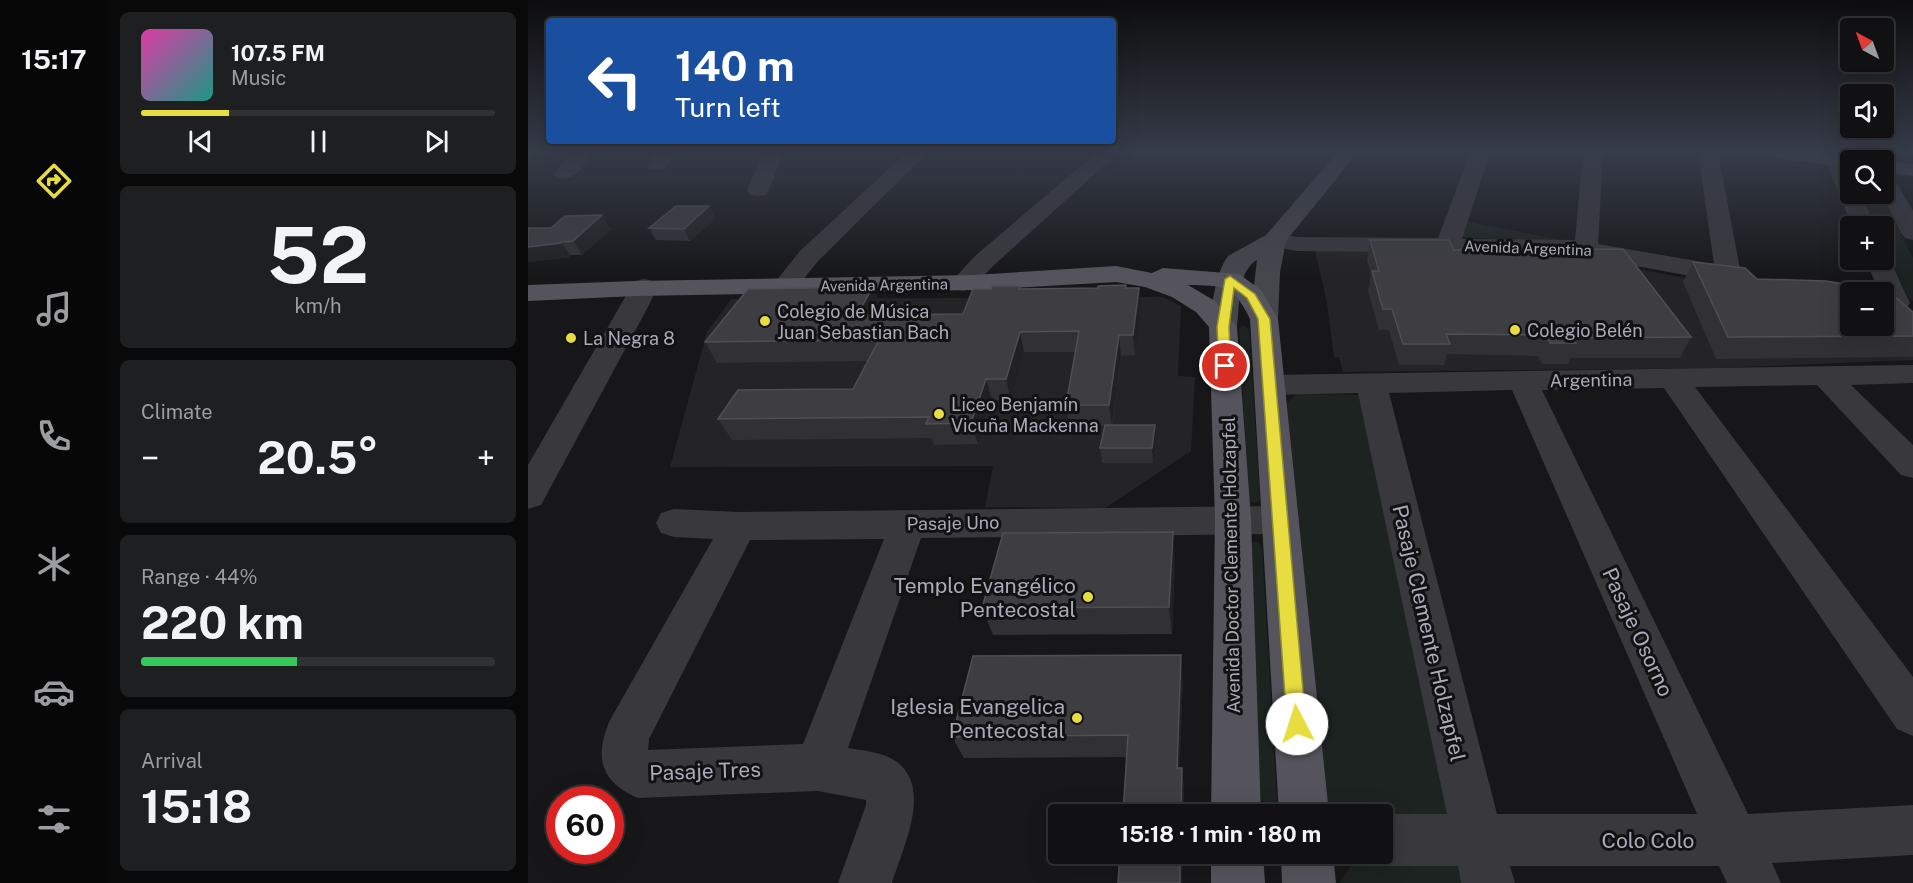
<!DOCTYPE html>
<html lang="en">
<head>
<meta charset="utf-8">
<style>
  body { margin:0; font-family:"Public Sans",sans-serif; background:#1e1f21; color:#f1f3f6; height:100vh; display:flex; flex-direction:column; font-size:22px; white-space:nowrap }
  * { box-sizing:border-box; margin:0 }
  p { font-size:20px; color:#9c9da0 }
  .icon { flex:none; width:33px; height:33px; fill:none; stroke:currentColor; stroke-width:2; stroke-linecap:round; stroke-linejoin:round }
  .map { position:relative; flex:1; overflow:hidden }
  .panel { display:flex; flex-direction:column; gap:12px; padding:12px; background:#09090a; width:420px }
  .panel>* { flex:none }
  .banner { position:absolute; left:18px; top:18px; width:570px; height:126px; border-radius:6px; box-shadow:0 6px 24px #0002,0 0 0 2px #303133; background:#1a4fa0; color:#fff; overflow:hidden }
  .needle { width:39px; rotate:319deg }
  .buttons { position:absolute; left:1312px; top:18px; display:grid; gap:12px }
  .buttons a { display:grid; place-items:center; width:54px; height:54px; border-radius:6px; background:#111113; box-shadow:0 6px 24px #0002,0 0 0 2px #303133; font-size:30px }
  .speed { position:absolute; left:18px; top:786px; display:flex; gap:12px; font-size:30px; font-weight:700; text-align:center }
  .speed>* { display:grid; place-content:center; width:78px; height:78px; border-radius:50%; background:#111113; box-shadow:0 6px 24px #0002,0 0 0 2px #303133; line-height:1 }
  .speed .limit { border:9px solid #d22; background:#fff; color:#111 }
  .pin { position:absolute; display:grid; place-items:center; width:51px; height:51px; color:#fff; margin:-26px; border:3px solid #fff; border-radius:50%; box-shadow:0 2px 6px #0007 }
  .me { position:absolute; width:66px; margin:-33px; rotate:355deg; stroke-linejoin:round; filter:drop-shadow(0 0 4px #0008) }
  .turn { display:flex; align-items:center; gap:21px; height:126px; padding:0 30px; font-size:27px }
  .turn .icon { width:78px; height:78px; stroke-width:2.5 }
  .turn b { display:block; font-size:42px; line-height:51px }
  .big { font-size:45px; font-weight:700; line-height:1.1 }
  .panel .tile { flex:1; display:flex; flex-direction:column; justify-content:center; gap:9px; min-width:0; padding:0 21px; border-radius:9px; background:#1e1f21 }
  .panel .dial { align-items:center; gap:0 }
  .dial b { font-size:78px; line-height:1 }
  .song { display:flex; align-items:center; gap:18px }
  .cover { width:72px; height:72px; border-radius:9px; background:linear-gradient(135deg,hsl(320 70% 55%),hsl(170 70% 35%)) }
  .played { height:6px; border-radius:3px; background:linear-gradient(90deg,#e7dd40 25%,#303133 25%) }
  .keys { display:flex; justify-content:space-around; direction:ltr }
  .heat { display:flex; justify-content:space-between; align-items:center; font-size:33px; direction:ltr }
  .charge { height:9px; border-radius:4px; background:linear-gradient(90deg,#34c759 44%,#303133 0) }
  .trip { position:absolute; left:520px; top:804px; width:345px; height:60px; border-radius:6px; background:#111113; box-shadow:0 6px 24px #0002,0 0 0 2px #303133; font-weight:700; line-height:60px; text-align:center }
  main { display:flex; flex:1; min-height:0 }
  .dock { display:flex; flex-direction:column; width:108px; justify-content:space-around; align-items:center; background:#070708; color:#9c9da0 }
  .dock .icon { width:42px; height:42px }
  .dock .selected { color:#e7dd40 }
  .dock b { font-size:27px; color:#f1f3f6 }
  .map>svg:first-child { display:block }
</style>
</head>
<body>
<main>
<nav class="dock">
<b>15:17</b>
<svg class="icon selected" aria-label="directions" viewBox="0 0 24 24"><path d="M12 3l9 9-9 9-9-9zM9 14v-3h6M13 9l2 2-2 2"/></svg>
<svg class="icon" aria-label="music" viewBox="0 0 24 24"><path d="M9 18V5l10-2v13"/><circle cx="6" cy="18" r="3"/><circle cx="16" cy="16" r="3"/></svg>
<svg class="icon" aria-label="phone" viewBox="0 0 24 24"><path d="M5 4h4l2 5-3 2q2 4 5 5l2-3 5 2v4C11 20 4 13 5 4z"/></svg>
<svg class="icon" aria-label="climate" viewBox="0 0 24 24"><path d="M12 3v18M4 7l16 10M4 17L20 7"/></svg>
<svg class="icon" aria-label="car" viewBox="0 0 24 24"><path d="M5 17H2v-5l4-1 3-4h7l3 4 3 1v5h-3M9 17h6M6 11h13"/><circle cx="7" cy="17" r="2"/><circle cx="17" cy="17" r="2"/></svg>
<svg class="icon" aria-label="filters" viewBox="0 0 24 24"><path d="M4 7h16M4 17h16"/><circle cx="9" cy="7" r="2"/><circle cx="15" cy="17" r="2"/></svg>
</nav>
<section class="panel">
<div class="tile">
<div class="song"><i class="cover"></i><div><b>107.5 FM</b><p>Music</p></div></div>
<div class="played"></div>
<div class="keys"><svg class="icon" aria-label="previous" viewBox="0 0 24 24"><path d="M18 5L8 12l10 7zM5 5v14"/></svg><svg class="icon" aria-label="pause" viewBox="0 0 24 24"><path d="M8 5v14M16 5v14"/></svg><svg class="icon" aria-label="next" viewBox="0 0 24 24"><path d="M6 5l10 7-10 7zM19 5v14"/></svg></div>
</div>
<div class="tile dial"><b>52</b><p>km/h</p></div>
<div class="tile"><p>Climate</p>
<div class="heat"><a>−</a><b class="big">20.5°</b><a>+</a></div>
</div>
<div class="tile"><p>Range · 44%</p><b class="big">220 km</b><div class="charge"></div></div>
<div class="tile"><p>Arrival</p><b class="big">15:18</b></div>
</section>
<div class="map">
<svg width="1385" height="883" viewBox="0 0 1385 883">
  <rect width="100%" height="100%" fill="#171719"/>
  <g fill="#242326">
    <path d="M787 250 1042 257 1323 308V326H1356L1385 345V360L1189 368 815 372 811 357H806L799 303Z"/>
    <path d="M635 297 653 306 650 376 667 377 663 451 577 508 457 507 465 466 142 467 179 332 203 299Z"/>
  </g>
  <g fill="#1d2320">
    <path d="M1329 194H1353L1385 258V301L1381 299 1356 249V226H1345Z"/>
    <path d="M936 221 1039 241 1038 243 931 237Z"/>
    <path d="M713 326H718L721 330 732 498 730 502H723L721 498 711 329Z"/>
    <path d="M768 394 836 395 935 828 855 814H797L759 403Z"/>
    <path d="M724 542H730L734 549 749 800 746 808H736L733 800 721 547Z"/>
    <path d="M824 864H937L942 883H812Z"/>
  </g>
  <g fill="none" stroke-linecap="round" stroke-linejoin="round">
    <g fill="#39383d" fill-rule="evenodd">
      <path d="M43 153H64C55 166 46 183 29 178L26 174Z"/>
      <path d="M127 153H147L136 169H122L119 165Z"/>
      <path d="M235 153H255L241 190 238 195 230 196 222 195 219 190Z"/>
      <path d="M378 153H399L290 261 266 291 257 294 248 291 244 286 272 251Z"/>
      <path d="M568 153H590L465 266 444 288 435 291 426 288 422 283 447 256Z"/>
      <path d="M942 153H962L934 239 1047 240 1055 153H1075L1070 244 1186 264 1170 153H1190L1212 269 1219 275 1215 280 1200 283 1044 254 769 251 738 245 734 240 738 235 746 233 769 237 910 238Z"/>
      <path d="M1307 154 1314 156C1323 168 1323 179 1323 194H1333L1347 226H1324L1297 160 1300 156Z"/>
      <path d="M1356 171 1363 173 1385 211V240L1377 238 1373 233 1354 194H1356Z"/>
      <path d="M1356 254 1362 260 1382 303 1378 309 1369 311 1360 309 1356 303V292H1351L1338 260H1356Z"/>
      <path d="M116 279 125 281 129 287 121 305 13 505 0 509V465L103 287 107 281Z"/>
      <path d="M1385 365V383L1323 385 1385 445V478L1373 475 1289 385 1167 387 1385 677V736L1369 729 1136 388 1014 390 1220 814 1385 805V855L1244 863 1253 883H1199L1191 866H982L987 883H933L930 866H855L837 858 835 854H855V814H919L830 393 741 395 730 392 726 385 730 378 741 375ZM984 390 1169 814H969L861 393Z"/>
      <path d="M753 506 766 510 771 520 766 530 753 534 393 538 320 748C336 751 356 752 369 762 405 789 374 849 364 883H310L338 805V800L290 791 110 798C72 782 66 757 82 720L185 539 146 537 133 533 128 523 133 513 146 509 211 512ZM356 539 275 744 120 750 121 739 222 540Z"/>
    </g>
    <g fill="#46464d" fill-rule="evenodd">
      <path d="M809 153H829L758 241 752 272 750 319 746 325 736 327 726 325 722 319 729 260C709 271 712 305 709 327L705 333 695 335 685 333 681 327C685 303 686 276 700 256L738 235Z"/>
      <path d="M1245 153C1264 152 1319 148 1332 160H1323V168L1255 159 1248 157Z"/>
      <path d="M1353 160H1356L1385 164V176L1356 172V160Z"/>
    </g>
    <g fill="#55545c" fill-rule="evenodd">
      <path d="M588 266 624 273 635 268 711 274 733 290 750 319 801 814H751L722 319C705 284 696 286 660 285L687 301 709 327 723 519 733 814H683L687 519 681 327 668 312 644 297 617 287 588 282 446 290 108 296 0 301V285L108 281 446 275Z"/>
      <path d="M683 854H735L737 883H683Z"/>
      <path d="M753 854H805L808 883H754Z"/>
    </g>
  </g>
  <g fill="#313034">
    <path d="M181 206 188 218 162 241 128 240 121 228Z"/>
    <path d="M0 228 83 229 54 255H42V257L0 262Z"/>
    <path d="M842 240 926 250 1163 337 1152 358H1042L1040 364H1014L1010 356 919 354 916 365H871L861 330H851L840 291 843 274 839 260Z"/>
    <path d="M1165 262 1229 279 1385 312V357L1188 359 1155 282Z"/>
    <path d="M598 285V288L613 308 607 355 593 356 585 425 628 440 625 463H574L572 448 576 426 542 427 538 405 547 352H496L483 400H464L450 444 406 445 404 438 204 440 190 419 325 389 339 361 189 363 177 342 345 287 353 307 349 315 435 314 463 289 492 286V289L570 288Z"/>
    <path d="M647 560 644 634 465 635 454 608Z"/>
    <path d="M655 678 651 768H654L656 789 655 814H595L599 757 436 758 424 737Z"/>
  </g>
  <g fill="#212123">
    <path d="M181 206 188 218 162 241 156 229Z"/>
    <path d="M74 215 83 229 54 255 45 241Z"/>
    <path d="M33 242 42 255V257L0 262V247Z"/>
    <path d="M345 287 353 307 337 336 329 315Z"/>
    <path d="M611 288 613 308 607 355 605 335Z"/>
    <path d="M492 332 496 352 483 400 478 379Z"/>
    <path d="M591 335 593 356 584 426 581 405Z"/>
    <path d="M458 379 464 400 450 444 443 423Z"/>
    <path d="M627 425 628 440 625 463 624 448Z"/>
    <path d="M645 532 647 560 644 634 641 607Z"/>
    <path d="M653 655 655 678 651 789 649 768Z"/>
    <path d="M654 768 656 789 655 814H653Z"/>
    <path d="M652 854H655L654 883H652Z"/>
  </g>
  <g fill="#3e3d42" stroke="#4f4e55" stroke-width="1.5" fill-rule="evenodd">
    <path d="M148 206H181L156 229 121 228Z"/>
    <path d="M74 215 45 241 33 242V243L0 247V228H23L37 216Z"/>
    <path d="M842 240H921L926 250 1095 249 1163 337 1045 338 1048 343H1022L1018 335 918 334 922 344H875L864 309H855L844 271H851Z"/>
    <path d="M1165 262 1217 268 1229 279 1298 281 1361 292 1385 312V336L1200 337ZM1323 292H1356V326H1323Z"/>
    <path d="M598 285 597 288H611L605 335H591L581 405H538L551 331 492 332 478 379H458L443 423 398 424 401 417 190 419 210 390 325 389 351 340 177 342 220 289 345 287 329 315 435 314 445 289H463L464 286H492L491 289 570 288V286Z"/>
    <path d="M577 425H627L624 448H572Z"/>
    <path d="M645 532 641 607 454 608 475 533Z"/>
    <path d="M653 655 649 768H654L653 814H595L600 735 424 737 445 656Z"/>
    <path d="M592 854H652V883H590Z"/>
  </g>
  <linearGradient id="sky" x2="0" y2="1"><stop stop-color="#0d0d0e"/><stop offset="0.55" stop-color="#363c49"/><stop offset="1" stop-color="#363c49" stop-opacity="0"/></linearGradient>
  <rect width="1385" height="276" fill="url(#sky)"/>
  <path fill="#e7dd40" stroke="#96902a" stroke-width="1.5" d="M702 276 727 294 742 319 778 724 775 730 769 733 762 730 759 724 730 319 719 298 706 288 701 327 703 366 697 370 691 366 689 327 697 279Z"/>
  <g fill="#e7dd40" stroke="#121214" stroke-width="2">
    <circle cx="237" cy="321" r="6"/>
    <circle cx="987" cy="330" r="6"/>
    <circle cx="43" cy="338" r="6"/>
    <circle cx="411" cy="414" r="6"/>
    <circle cx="560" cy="597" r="6"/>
    <circle cx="549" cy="718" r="6"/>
  </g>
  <g text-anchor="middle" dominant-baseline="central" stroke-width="6" stroke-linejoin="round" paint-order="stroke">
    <g font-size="15" fill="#aaaab8" stroke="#121214">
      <text transform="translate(1000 248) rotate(2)">Avenida Argentina</text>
      <text transform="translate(356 285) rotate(-1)">Avenida Argentina</text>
    </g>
    <g font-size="18" fill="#aaaab8" stroke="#121214" text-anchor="start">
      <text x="249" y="311">Colegio de Música<tspan x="249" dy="21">Juan Sebastian Bach</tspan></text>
      <text x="999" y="330">Colegio Belén</text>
      <text x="55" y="338">La Negra 8</text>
      <text x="423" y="404">Liceo Benjamín<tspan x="423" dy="21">Vicuña Mackenna</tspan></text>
    </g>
    <g font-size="18" fill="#aaaab8" stroke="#121214">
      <text transform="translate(1063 380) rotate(-1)">Argentina</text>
      <text transform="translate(425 523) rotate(-1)">Pasaje Uno</text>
      <text transform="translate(703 565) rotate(-91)">Avenida Doctor Clemente Holzapfel</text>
    </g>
    <g font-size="21" fill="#aaaab8" stroke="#121214" text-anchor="end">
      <text x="548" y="585">Templo Evangélico<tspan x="548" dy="24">Pentecostal</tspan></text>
      <text x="537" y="706">Iglesia Evangelica<tspan x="537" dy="24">Pentecostal</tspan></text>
    </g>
    <g font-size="21" fill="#aaaab8" stroke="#121214">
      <text transform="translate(1110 632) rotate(65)">Pasaje Osorno</text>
      <text transform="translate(901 633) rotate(77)">Pasaje Clemente Holzapfel</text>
      <text transform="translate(177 771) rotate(-2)">Pasaje Tres</text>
      <text x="1120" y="840">Colo Colo</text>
    </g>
  </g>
</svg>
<div class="buttons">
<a><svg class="needle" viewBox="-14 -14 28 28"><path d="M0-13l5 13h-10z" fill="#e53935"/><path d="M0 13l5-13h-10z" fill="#9c9da0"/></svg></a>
<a><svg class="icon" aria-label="sound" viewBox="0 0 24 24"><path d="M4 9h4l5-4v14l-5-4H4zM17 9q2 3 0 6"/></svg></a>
<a><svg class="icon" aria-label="search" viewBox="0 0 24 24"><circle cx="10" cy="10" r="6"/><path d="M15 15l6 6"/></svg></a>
<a>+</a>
<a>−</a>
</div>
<div class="speed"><div class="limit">60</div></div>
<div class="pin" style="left:697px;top:366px;background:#d93025"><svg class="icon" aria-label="arrive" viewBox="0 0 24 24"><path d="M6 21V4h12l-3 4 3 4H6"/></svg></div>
<svg class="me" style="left:769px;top:724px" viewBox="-20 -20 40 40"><circle r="19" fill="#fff"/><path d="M0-13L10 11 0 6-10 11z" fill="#e7dd40"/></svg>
<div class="trip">15:18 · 1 min · 180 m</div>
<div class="banner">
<div class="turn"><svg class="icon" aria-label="left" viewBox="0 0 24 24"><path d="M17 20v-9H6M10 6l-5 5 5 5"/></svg><div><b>140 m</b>Turn left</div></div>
</div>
</div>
</main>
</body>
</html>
